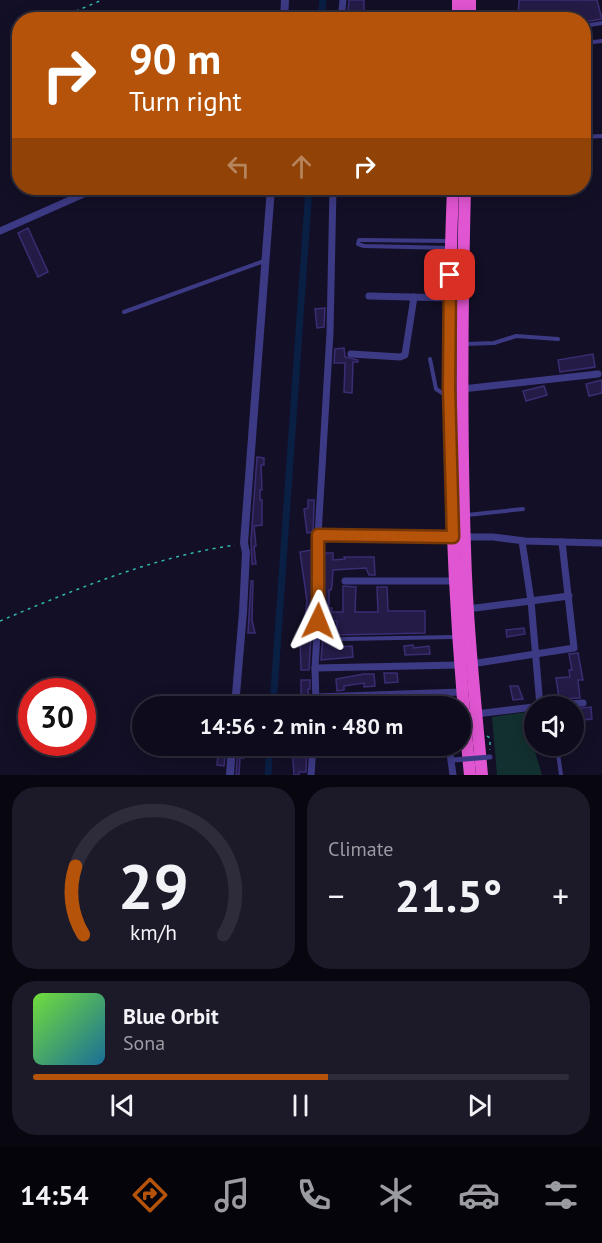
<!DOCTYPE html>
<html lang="en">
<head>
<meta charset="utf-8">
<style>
  body { margin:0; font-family:"PT Sans",sans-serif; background:#1c1929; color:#f1f3f6; height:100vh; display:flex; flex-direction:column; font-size:22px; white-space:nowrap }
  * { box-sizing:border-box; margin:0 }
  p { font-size:20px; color:#9b9ba3 }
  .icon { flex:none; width:33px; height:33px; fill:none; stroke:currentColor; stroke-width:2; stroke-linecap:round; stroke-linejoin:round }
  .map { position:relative; height:775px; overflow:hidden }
  .details { display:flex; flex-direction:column; gap:12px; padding:12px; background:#08060f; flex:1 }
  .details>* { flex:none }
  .top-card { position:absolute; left:12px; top:12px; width:579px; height:183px; border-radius:24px; box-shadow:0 3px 15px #0003,0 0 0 2px #2e2b3b; background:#b45309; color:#fff; overflow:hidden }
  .controls { position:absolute; left:524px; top:696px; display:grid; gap:12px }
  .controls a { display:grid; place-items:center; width:60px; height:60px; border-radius:50%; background:#0e0b1c; box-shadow:0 3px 15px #0003,0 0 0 2px #2e2b3b; font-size:30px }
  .speed { position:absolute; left:18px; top:678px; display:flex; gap:12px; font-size:30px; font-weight:700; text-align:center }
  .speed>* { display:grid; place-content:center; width:78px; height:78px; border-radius:50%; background:#0e0b1c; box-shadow:0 3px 15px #0003,0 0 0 2px #2e2b3b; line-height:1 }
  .speed .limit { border:9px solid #d22; background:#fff; color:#111 }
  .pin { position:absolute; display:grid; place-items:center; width:51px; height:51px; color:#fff; margin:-26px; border-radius:12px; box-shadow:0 3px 9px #0006 }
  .me { position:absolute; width:66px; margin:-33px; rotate:2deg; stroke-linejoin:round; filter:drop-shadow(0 0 4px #0008) }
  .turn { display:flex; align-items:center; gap:21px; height:126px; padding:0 18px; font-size:27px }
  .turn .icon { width:78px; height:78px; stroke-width:2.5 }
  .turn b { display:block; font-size:42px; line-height:51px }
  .lanes { display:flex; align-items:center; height:57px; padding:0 18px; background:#0003; justify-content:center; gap:30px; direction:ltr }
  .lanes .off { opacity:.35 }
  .big { font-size:45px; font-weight:800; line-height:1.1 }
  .details .card { flex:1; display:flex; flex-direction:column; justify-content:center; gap:9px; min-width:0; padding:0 21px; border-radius:24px; background:#1c1929 }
  .details .dial { align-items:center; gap:0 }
  .dial svg { height:156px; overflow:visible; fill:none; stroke:#2e2b3b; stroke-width:7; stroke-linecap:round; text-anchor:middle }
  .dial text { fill:#f1f3f6; stroke:none }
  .song { display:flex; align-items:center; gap:18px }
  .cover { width:72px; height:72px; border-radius:9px; background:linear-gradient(135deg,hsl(100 70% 55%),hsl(200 70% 35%)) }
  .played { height:6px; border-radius:3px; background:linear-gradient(90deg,#b45309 55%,#2e2b3b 55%) }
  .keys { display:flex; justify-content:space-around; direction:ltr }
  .heat { display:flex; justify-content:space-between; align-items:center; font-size:33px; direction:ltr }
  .details .tiles { flex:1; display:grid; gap:12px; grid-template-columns:1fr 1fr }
  .card:last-child { grid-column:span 2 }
  .trip { position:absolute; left:132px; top:696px; width:339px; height:60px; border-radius:30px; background:#0e0b1c; box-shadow:0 3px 15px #0003,0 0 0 2px #2e2b3b; font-weight:800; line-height:60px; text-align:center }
  .tab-bar { display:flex; height:96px; justify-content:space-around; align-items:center; background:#06040b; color:#9b9ba3 }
  .tab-bar .icon { width:42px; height:42px }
  .tab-bar .current { color:#b45309 }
  .tab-bar b { font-size:27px; color:#f1f3f6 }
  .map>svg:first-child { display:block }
</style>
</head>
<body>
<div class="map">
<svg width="602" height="775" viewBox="0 0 602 775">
  <rect width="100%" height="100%" fill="#130f26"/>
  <path fill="#12302f" d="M533 711C524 725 538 759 542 775H497L492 717Z"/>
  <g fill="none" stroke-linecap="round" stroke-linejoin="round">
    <g stroke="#0a1f44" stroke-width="7">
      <path d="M321 20 323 0"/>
      <path d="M273 706 309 188"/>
      <path d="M268 775 270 746"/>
    </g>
  </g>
  <g fill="#241b47" stroke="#3b2d73" stroke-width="1.5">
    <path d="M349 0H364V20H347Z"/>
    <path d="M519 0H597L602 19 584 22V20H518Z"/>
    <path d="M28 228 48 272 38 277 18 233Z"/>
    <path d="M325 308 324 327 317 328 315 309Z"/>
    <path d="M344 348 345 357 358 360V362H353L352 393 344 392 345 363H334L335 349Z"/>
    <path d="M593 354 595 367 560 372 558 360Z"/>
    <path d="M602 380V393L589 396 586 384Z"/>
    <path d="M544 386 547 395 526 401 523 391Z"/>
    <path d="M257 457 264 458V465H261L262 490H260V500H262V525L254 526 256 546 254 547 256 564H252L251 540Z"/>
    <path d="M308 500H314V507L313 532 307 533 304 509 308 508Z"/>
    <path d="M311 550 313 553V598L309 670H301L300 640 303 639 307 601 300 552Z"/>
    <path d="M324 553H333V560L345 559 344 557H374L375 575H369L366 568 333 570 332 585 331 590H329V608H332V612H343V586L356 587 355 612H378L377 587H387L388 611H425V633L337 635V621L323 622Z"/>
    <path d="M251 581H253L252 620 255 633H248Z"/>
    <path d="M524 628 525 634 507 637 506 630Z"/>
    <path d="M323 635H337L338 647 352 646 353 657 321 660Z"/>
    <path d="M413 645 414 648 429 646 430 654 405 655 404 646Z"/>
    <path d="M578 653 583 680H578L580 698 559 699 556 678 570 677 569 670H572L569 654Z"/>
    <path d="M384 673H397L398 682 385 683Z"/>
    <path d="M364 674H374L375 686 364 687V683L344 686V690L337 691 336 679Z"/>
    <path d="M301 680H310V689H308L310 706H304V696H301Z"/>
    <path d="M510 686H518L523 699 513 700Z"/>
    <rect x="353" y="701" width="24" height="5"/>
    <path d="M591 707 592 719 573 721V709Z"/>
    <path d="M219 746H226L224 766 217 765 218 755H220Z"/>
    <path d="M238 746H245L244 758H240L239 775H236Z"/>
    <path d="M292 746H307L306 772H299V775H294Z"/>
  </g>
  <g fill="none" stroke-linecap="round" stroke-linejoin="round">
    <g stroke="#2fb8b0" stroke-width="1.5" stroke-dasharray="3 4.5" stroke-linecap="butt">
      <path d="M55 20 102 0"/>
      <path d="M0 621C76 589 153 557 235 545"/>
      <path d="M487 736 490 738V750"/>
    </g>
    <g stroke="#3d3a85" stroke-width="4">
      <path d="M584 26 602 23"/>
      <path d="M584 43 602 41"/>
      <path d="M584 137 602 136"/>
      <path d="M450 241 363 240H359L358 244 364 246 450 248"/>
      <path d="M124 312 264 261"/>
      <path d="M465 344 494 343 516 336 558 339"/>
      <path d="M430 359 436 389 447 396"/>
      <path d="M467 515 523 509"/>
      <path d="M342 639 455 637"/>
      <path d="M557 746 561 775"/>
    </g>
    <g stroke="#3d3a85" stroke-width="7">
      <path d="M341 20 343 0"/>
      <path d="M0 231 97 188"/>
      <path d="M369 296 449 298"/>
      <path d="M351 354 400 357 405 355 414 297"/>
      <path d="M462 389 598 374"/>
      <path d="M318 535 453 537"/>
      <path d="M465 537H493L525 541 602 543"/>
      <path d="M522 541 531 601 540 706"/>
      <path d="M345 581H455"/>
      <path d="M468 609 569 596"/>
      <path d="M471 664 574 648 562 542"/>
      <path d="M315 668 459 665"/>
      <path d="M316 697 461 692"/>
      <path d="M316 706 315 668 319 598 318 535 330 333 333 188"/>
      <path d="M543 706 583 703"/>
      <path d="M476 714 534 707"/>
      <path d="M449 746 453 775"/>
      <path d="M311 775 313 746"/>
    </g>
    <g stroke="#3d3a85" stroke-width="8">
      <path d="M284 20 285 0"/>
      <path d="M235 706 243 612 246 553 244 543 271 188"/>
      <path d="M230 775 232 746"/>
    </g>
    <g stroke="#e055d1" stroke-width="12">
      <path d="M458 20V0"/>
      <path d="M470 20V0"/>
      <path d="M453 188C445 384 450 580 470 775"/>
      <path d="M465 188C462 308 461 428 465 548 467 624 475 699 482 775"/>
    </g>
    <path stroke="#3d3a85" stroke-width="5" d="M453 760 490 757"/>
  </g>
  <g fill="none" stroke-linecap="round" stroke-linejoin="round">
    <defs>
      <path id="route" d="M318 621V535L453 537 449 387 450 275"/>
    </defs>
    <use href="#route" stroke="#753606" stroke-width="15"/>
    <use href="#route" stroke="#b45309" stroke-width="10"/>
  </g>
</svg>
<div class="controls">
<a><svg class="icon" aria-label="sound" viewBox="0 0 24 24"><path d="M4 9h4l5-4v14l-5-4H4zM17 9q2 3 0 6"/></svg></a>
</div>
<div class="speed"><div class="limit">30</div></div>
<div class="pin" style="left:450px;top:275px;background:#d93025"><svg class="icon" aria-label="arrive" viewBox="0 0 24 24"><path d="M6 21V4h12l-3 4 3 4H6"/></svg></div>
<svg class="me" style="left:318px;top:621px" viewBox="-20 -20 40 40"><path d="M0-17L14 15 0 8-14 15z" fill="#b45309" stroke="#fff" stroke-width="4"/></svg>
<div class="trip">14:56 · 2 min · 480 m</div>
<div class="top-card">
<div class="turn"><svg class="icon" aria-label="right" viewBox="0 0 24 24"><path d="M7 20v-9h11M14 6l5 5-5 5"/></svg><div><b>90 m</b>Turn right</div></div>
<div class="lanes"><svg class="icon off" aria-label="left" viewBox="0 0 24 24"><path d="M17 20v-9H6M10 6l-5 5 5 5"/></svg><svg class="icon off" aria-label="ahead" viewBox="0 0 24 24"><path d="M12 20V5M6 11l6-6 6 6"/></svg><svg class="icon" aria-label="right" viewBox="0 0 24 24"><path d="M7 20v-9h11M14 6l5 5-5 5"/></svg></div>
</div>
</div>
<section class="details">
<div class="tiles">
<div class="card dial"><svg viewBox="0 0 100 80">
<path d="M14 69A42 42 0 1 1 86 69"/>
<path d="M14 69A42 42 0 0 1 10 34" stroke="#b45309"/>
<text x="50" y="56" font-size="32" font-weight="700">29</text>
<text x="50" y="72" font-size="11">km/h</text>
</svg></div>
<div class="card"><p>Climate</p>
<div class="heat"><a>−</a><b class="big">21.5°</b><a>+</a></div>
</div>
<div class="card">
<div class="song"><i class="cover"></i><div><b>Blue Orbit</b><p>Sona</p></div></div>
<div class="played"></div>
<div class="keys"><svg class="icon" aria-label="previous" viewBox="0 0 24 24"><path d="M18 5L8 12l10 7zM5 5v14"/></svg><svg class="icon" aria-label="pause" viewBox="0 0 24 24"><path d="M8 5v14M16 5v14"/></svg><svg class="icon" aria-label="next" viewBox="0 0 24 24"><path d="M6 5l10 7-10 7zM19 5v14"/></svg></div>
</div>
</div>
</section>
<nav class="tab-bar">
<b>14:54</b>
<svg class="icon current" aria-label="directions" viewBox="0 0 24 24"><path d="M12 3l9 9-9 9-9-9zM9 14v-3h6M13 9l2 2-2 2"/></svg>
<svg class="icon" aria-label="music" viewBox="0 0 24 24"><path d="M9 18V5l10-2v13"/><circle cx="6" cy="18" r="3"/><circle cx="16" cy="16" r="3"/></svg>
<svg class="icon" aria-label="phone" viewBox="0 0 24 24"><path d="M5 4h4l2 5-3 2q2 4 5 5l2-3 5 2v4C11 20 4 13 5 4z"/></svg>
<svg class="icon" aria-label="climate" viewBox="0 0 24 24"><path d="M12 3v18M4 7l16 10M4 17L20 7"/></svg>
<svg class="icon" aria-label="car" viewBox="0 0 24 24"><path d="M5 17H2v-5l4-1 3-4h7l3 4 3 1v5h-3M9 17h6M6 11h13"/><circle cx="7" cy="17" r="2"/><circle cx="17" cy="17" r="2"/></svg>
<svg class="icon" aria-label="filters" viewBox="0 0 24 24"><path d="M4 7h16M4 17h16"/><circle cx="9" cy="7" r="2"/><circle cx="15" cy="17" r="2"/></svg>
</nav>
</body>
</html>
